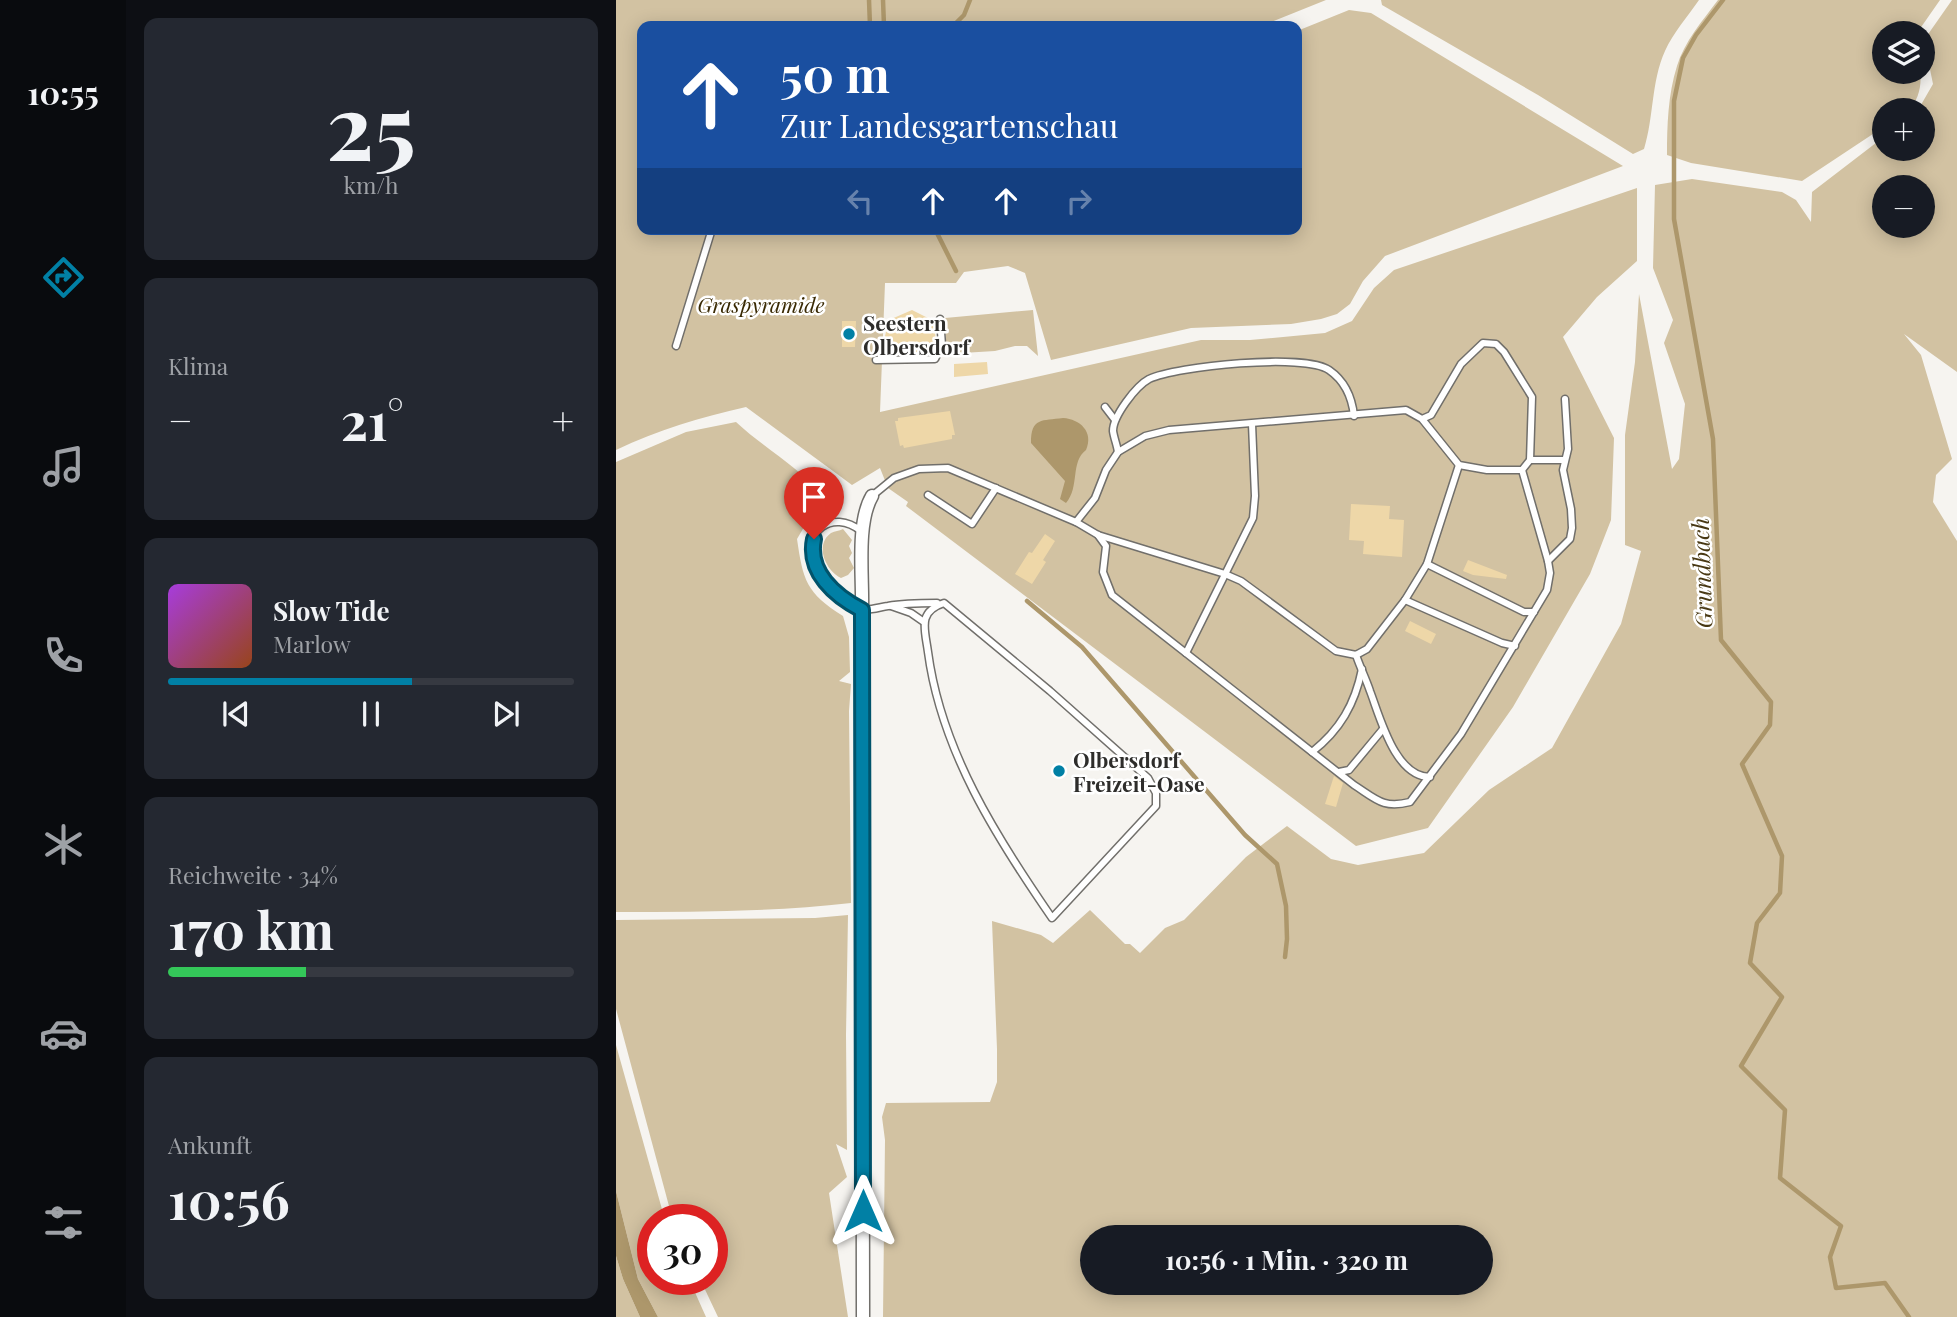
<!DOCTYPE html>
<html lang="de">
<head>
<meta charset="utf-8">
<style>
  body { margin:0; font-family:"Playfair Display",serif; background:#242831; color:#f1f3f6; height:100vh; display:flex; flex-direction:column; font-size:26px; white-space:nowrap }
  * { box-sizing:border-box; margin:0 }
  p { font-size:23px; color:#9ea1a6 }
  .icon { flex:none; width:38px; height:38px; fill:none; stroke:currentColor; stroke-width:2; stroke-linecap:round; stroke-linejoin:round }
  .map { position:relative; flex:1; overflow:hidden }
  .panel { display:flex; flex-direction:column; gap:18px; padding:18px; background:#0d0f14; width:490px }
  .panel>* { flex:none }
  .banner { position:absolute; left:21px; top:21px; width:665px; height:214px; border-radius:14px; box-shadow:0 4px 18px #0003; background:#1a4fa0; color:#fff; overflow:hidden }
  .buttons { position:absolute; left:1256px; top:21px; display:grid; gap:14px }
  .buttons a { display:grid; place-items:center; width:63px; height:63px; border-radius:50%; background:#171b24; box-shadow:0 4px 18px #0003; font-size:35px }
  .speed { position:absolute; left:21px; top:1204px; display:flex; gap:14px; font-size:35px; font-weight:700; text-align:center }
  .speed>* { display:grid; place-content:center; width:91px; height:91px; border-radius:50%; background:#171b24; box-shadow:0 4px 18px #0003; line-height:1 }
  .speed .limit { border:10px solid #d22; background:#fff; color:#111 }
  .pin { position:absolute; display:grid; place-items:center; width:60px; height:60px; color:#fff; margin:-72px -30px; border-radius:50% 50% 50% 0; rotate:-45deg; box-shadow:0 0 7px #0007 }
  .pin .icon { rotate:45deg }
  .me { position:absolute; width:77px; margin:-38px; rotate:0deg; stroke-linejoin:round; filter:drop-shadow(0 0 5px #0008) }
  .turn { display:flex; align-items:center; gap:24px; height:147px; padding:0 28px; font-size:32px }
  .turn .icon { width:91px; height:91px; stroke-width:2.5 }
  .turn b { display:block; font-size:49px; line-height:60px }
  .lanes { display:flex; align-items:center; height:66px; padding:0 28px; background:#0003; justify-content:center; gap:35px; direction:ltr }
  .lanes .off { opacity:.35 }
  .big { font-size:52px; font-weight:700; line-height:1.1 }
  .panel .widget { flex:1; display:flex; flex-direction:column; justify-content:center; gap:10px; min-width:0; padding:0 24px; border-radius:14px; background:#242831 }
  .panel .dial { align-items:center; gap:0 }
  .dial b { font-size:91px; line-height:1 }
  .song { display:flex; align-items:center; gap:21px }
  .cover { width:84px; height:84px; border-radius:10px; background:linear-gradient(135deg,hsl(280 70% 55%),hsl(20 70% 35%)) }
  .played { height:7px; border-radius:4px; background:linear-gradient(90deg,#0180a5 60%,#363941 60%) }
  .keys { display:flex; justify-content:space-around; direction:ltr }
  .heat { display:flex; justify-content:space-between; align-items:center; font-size:38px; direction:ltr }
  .charge { height:10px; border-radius:5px; background:linear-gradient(90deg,#34c759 34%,#363941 0) }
  .trip { position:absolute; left:464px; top:1225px; width:413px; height:70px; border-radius:35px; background:#171b24; box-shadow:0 4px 18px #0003; font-weight:700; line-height:70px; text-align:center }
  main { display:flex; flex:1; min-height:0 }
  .tab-bar { display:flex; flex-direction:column; width:126px; justify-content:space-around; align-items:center; background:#090b0e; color:#9ea1a6 }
  .tab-bar .icon { width:49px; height:49px }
  .tab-bar .active { color:#0180a5 }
  .tab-bar b { font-size:32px; color:#f1f3f6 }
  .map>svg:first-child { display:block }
</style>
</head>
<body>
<main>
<nav class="tab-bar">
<b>10:55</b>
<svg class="icon active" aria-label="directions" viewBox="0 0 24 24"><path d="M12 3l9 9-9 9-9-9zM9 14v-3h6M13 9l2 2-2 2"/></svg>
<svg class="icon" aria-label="music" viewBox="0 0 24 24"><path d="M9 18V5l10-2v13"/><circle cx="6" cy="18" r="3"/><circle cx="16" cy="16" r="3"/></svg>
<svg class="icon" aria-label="phone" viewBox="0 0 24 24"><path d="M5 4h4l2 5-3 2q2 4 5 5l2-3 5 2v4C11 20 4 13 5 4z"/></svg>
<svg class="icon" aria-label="climate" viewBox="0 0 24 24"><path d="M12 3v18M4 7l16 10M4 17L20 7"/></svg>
<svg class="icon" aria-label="car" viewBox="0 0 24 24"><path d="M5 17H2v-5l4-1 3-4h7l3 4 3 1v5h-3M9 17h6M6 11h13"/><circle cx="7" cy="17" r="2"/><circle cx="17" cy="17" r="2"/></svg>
<svg class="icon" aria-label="filters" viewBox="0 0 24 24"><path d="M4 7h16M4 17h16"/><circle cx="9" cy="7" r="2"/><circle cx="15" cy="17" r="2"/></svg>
</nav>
<section class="panel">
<div class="widget dial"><b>25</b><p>km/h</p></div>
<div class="widget"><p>Klima</p>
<div class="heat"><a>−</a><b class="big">21°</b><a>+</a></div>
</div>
<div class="widget">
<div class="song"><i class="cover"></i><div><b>Slow Tide</b><p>Marlow</p></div></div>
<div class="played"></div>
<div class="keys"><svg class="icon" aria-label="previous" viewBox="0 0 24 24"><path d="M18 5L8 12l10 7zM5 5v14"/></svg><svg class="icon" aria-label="pause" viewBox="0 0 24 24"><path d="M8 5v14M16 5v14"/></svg><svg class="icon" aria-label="next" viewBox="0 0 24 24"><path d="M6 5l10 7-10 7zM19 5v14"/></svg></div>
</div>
<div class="widget"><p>Reichweite · 34%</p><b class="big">170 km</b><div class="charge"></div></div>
<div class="widget"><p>Ankunft</p><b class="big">10:56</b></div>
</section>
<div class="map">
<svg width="1341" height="1317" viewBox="0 0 1341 1317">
  <rect width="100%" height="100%" fill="#f6f4f0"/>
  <g fill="#d2c2a2" fill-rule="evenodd">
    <path d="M0 0H710L645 26H26V229H681V31L733 10 755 13 1007 166 769 256 747 281 734 304 721 314 705 319 675 324 575 328 435 360 409 273 392 266 348 272 340 283H269L264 412 585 340H634L709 333 736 321 758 288 778 270 1021 188V261L981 297 947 337 998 438 995 520 974 574 897 707 812 828 740 846 290 506 292 502 272 488 264 468 236 485 130 407C85 417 42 430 0 450Z"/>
    <path d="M765 0H1083C1072 16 1057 33 1049 51 1035 82 1038 117 1028 149L1017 154 922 95 766 5Z"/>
    <path d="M1102 0H1324L1301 33H1269V72H1304C1306 83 1303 102 1292 109 1286 112 1275 110 1269 110V126L1186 181 1075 163 1051 155C1051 126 1052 94 1061 66 1068 42 1087 20 1102 0Z"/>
    <path d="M1336 0H1341V372L1288 334 1305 355 1336 459 1320 475 1317 502 1341 541V1317H267L269 1140 266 1117 270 1103 374 1102 381 1082V1049L376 921 425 935 437 943 474 910 509 944H514L524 953 549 928 568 920 630 857 671 826 715 859 742 865 808 853 873 790 936 748 1005 624 1025 551 1009 545V435L1019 362 1023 294 1056 469 1063 459 1069 404 1048 343 1057 320 1037 268 1039 185 1076 179 1166 192 1180 200 1195 222 1196 192 1269 136V149H1307V110H1302L1317 84 1308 40ZM1269 187H1307V226H1269ZM476 1237H864V1283H476Z"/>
    <path d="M417 310 422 356 411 346H399L379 351 330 354 329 318Z"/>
    <path d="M120 422C149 449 185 468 209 499L198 506 200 515 191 522 181 539C187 580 190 593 227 616L233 637 234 672 223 681 235 684 233 711 235 903C157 912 78 912 0 912V462L70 432Z"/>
    <path d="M227 529 236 540 233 546 236 553 233 558 238 568 232 575 225 578C210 571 198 545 215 533 219 531 223 531 227 529Z"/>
    <path d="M232 915 230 1035 231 1150 220 1144 231 1177 213 1193 232 1317H102L84 1279H96V1220H59L53 1206 0 1009V920L199 918Z"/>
    <path d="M0 1045 49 1220H37V1279H73L90 1317H42L22 1279 0 1191Z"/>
    <path d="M0 1256 7 1279 24 1317H0Z"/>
  </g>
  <g fill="#ad976b">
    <path d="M447 418C464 419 478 432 470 450 454 462 464 487 450 503L444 499 449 481 415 443C415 417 426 421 447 418Z"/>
    <path d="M0 1191 22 1279 42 1317H24L7 1279 0 1256Z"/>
  </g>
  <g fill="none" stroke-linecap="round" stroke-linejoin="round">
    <g stroke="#ad976b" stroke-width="4.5">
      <path d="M253 0 254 26"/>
      <path d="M267 0 268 26"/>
      <path d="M1107 0 1080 35 1067 58 1058 101V219L1097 439 1105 640 1155 702 1154 725 1126 764 1166 856 1164 893 1141 923 1134 963 1166 997 1125 1066 1169 1110 1164 1178 1225 1226 1214 1257 1220 1288 1269 1283 1293 1317"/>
      <path d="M337 26 348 15 354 0"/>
      <path d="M319 229 340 271"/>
      <path d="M411 601 466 647 629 835 661 864 670 906 671 939 669 957"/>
    </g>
  </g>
  <g fill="#eed7a8">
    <path d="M296 310 318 321 320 344 316 351 304 350 297 354 290 349 277 352 267 344 273 320Z"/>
    <path d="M226 321H240L239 347H226Z"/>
    <path d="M371 362 372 374 338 377V364Z"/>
    <path d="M334 411 339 435H336V439L288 448 287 445 284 446 279 421H282V418Z"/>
    <path d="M735 504 774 506 773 519 788 520 786 557 747 554 748 541 733 540Z"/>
    <path d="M429 534 439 541 427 560 430 562 416 584 399 574 413 552 416 553Z"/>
    <path d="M852 560 891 575 890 579 857 575 847 571Z"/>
    <path d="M794 621 820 634 815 644 789 631Z"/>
    <path d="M718 776 727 783 720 807 709 804Z"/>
  </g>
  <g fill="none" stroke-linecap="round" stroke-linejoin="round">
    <defs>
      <g id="service">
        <path d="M60 346 96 229"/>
        <path d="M260 360 319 359 326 345 324 319"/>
        <path d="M489 407 499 420"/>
        <path d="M502 452C501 445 498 438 497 431 497 416 520 386 533 379 560 366 689 353 713 370 729 381 736 397 738 416"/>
        <path d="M914 460H948"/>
        <path d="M312 495 356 524 380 488"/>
        <path d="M256 496 278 478 303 469 332 468 460 522 482 535 609 574 625 581 720 651 740 655 751 649 789 600 811 564 843 465"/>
        <path d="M460 522 479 498 490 470 502 452 529 436 553 430 790 410 806 419 843 465 871 470H906L914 460 916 397 888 352 880 344 867 343 845 364 815 415 806 419"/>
        <path d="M245 531C216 508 185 532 198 566 202 576 212 584 219 591 226 597 236 607 245 609 253 611 264 607 272 606 288 603 304 603 321 603"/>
        <path d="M482 535 490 546 487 572 496 595 738 785C760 799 767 809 794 802L845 734 931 590 934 573 932 561 906 470"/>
        <path d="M932 561 954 539 956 528 955 509 947 470 952 449 949 399"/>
        <path d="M811 564 908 612H918"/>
        <path d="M789 600 886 643 899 646"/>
        <path d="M328 603 434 691 532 778 540 793V806L436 918C380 837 325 750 312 652 309 629 301 612 328 603Z"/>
        <path d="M275 606 295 613 308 622"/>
        <path d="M570 653 637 518 639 496 636 424"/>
        <path d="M740 655C744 667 750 679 754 691 764 717 779 777 814 777"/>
        <path d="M696 752C724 730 739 704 746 669"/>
        <path d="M723 772 733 770 767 729"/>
      </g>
      <path id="minor" d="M247 1317 246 609C247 577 240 523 256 496"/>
    </defs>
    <use href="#service" stroke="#716f6b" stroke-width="9"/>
    <use href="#minor" stroke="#716f6b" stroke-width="15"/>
    <use href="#service" stroke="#fff" stroke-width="6"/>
    <use href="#minor" stroke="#fff" stroke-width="12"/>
  </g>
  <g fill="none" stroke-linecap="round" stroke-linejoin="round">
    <defs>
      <path id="route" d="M198 539C191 572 219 596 246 610L247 1211"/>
    </defs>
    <use href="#route" stroke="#01536b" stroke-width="18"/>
    <use href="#route" stroke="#0180a5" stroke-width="12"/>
  </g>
  <g fill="#0180a5" stroke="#fff" stroke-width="2.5">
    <circle cx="233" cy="334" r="7"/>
    <circle cx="443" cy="771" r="7"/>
  </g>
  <g text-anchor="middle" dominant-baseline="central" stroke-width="5" stroke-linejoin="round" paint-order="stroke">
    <g font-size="21" font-style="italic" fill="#392903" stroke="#fff">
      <text x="145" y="304">Graspyramide</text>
    </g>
    <g font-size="21" font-weight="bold" fill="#2e2d2b" stroke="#fff" text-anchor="start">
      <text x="247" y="322">Seestern<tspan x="247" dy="24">Olbersdorf</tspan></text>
      <text x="457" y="759">Olbersdorf<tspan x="457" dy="24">Freizeit-Oase</tspan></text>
    </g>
    <g font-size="23" font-style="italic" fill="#483813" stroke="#fff">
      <text transform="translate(1085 573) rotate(-92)">Grundbach</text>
    </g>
  </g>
</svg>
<div class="buttons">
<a><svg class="icon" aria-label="layers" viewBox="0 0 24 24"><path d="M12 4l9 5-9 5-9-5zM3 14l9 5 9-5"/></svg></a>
<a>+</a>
<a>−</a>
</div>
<div class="speed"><div class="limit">30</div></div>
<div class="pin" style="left:198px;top:539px;background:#d93025"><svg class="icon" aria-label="arrive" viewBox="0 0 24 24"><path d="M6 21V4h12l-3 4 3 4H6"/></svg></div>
<svg class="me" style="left:247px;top:1211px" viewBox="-20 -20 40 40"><path d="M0-17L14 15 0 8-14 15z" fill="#0180a5" stroke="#fff" stroke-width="4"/></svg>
<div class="trip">10:56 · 1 Min. · 320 m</div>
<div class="banner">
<div class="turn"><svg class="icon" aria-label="ahead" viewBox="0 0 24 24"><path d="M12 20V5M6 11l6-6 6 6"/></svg><div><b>50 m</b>Zur Landesgartenschau</div></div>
<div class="lanes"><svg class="icon off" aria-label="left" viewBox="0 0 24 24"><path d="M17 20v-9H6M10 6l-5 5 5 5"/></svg><svg class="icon" aria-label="ahead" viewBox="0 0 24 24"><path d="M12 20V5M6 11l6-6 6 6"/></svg><svg class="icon" aria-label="ahead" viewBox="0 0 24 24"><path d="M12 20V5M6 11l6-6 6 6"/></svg><svg class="icon off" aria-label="right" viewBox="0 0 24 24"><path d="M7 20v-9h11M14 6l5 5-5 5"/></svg></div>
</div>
</div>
</main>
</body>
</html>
